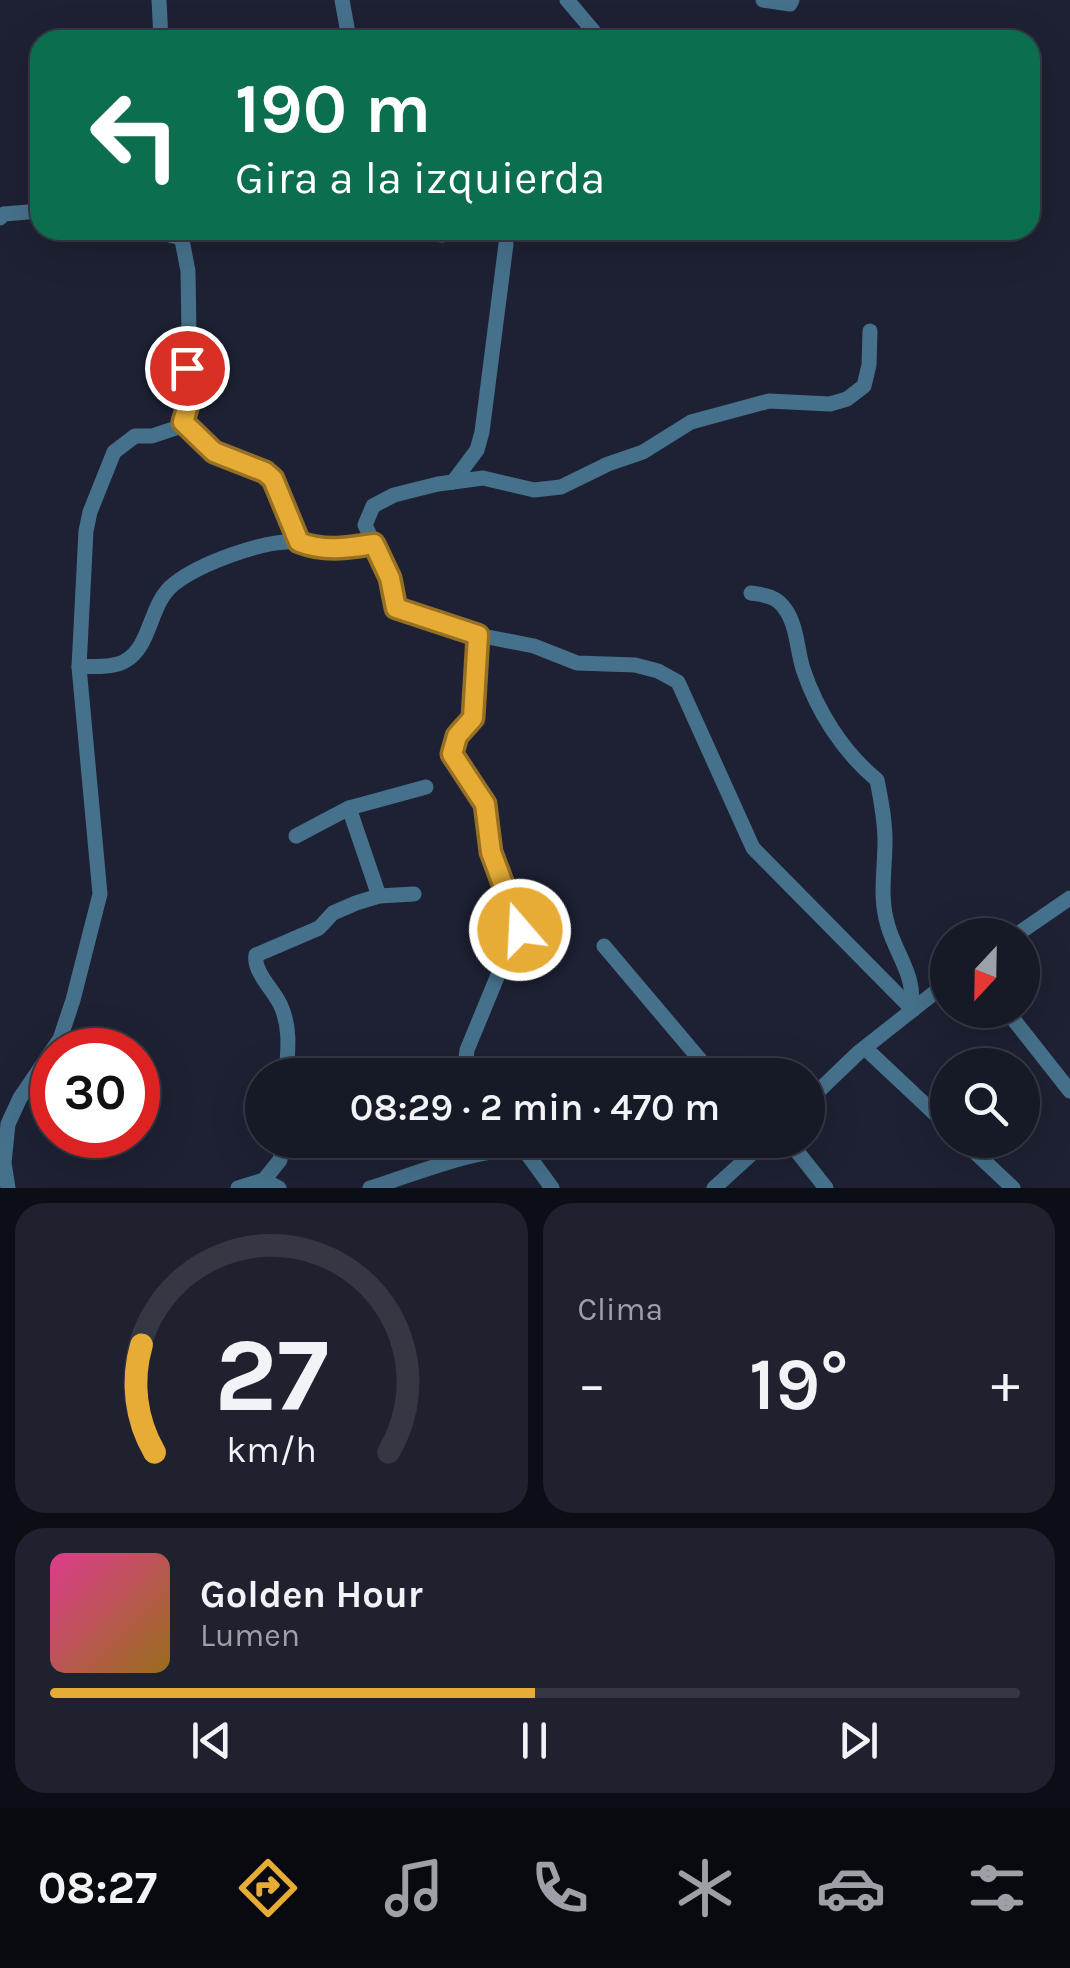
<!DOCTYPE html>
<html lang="es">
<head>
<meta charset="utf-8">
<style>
  body { margin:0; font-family:Karla,sans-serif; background:#1f222e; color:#f1f3f6; height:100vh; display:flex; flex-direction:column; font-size:38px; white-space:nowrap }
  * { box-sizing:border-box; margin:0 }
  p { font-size:32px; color:#9ea0a7 }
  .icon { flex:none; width:55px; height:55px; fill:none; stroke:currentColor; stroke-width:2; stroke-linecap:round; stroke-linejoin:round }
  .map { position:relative; height:1188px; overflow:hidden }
  .details { display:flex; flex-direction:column; gap:15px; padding:15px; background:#0c0e15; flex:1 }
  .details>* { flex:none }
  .banner { position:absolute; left:30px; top:30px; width:1010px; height:210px; border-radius:30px; box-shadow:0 10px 40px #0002,0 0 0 2px #353843; background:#0b6e4f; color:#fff; overflow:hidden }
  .needle { width:65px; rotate:202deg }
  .fabs { position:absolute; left:930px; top:918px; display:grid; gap:20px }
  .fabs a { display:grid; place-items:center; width:110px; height:110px; border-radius:50%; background:#161926; box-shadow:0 10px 40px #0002,0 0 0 2px #353843; font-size:50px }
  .speed { position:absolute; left:30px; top:1028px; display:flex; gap:20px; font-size:50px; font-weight:700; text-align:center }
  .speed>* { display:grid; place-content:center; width:130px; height:130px; border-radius:50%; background:#161926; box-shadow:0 10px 40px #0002,0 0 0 2px #353843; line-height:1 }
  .speed .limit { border:15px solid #d22; background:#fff; color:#111 }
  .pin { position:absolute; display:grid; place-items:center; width:85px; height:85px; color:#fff; margin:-42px; border:5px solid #fff; border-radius:50%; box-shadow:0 2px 10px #0007 }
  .me { position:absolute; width:110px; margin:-55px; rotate:341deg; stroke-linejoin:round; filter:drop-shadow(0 0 8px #0008) }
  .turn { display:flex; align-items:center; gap:35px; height:210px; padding:0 40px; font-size:45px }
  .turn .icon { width:130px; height:130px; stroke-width:2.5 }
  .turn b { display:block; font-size:70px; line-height:85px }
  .big { font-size:75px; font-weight:600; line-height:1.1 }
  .details .tile { flex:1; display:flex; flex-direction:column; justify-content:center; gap:15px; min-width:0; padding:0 35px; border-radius:30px; background:#1f222e }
  .details .dial { align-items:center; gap:0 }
  .dial svg { height:260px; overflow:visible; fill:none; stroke:#353843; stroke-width:7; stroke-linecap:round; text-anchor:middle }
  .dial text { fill:#f1f3f6; stroke:none }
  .song { display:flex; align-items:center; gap:30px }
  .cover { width:120px; height:120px; border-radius:15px; background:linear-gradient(135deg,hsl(330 70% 55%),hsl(40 70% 35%)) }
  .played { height:10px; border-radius:5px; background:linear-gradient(90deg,#e6ac36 50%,#353843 50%) }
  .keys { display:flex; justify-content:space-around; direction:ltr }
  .heat { display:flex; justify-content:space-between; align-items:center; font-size:55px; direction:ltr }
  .details .tiles { flex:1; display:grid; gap:15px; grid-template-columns:1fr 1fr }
  .tile:last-child { grid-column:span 2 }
  .trip { position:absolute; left:245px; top:1058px; width:580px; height:100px; border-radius:50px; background:#161926; box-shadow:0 10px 40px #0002,0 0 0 2px #353843; font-weight:600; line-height:100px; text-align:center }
  .dock { display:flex; height:160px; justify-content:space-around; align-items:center; background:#090a0f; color:#9ea0a7 }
  .dock .icon { width:70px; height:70px }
  .dock .selected { color:#e6ac36 }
  .dock b { font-size:45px; color:#f1f3f6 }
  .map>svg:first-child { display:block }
</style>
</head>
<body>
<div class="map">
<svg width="1070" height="1188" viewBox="0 0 1070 1188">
  <rect width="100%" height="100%" fill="#1d2133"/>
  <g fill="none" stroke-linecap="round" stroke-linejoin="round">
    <g stroke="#46718c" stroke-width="15">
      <path d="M159 0 161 40"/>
      <path d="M342 0 348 33 355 40"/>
      <path d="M567 0 601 40"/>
      <path d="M763 0 790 4 792 0"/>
      <path d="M0 218 4 214 40 211"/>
      <path d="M148 230 182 238"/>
      <path d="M378 230 443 235"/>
      <path d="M183 422 214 452 265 472 273 479 299 542"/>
      <path d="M453 482 477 450 482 432 506 244"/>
      <path d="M374 544 391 578 396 608 478 635 534 646 577 663 635 665 658 671 678 682 753 848 913 1010"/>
      <path d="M751 593C764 595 777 596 785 609 797 625 797 650 803 669 817 711 843 752 877 780 881 800 885 820 885 841 885 871 879 897 888 926 895 952 918 980 910 1007"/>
      <path d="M79 667C92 666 114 668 125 661 152 646 149 603 174 584 199 564 265 539 297 542 305 542 312 547 320 548 338 550 356 546 374 544L365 525 373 506 394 495 438 484 483 478 534 490 561 487 608 464 643 452 691 422 769 401 830 404 847 399 864 386 869 365 870 331"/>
      <path d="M349 808 426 787"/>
      <path d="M296 836 349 808 379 896"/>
      <path d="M1016 935 1070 898"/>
      <path d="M604 946 713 1075"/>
      <path d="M1006 1010 1070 1091"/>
      <path d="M865 1048 948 1126"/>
      <path d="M286 1075C288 1051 291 1026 280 1004 272 988 253 971 256 955L319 928 333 913 356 903 379 896 414 894"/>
      <path d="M464 1075 467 1050 500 970 520 930 517 914 491 852 485 804 451 754 457 737 473 718 478 635"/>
      <path d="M808 1101 858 1053 948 982"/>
      <path d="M788 1140 826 1188"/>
      <path d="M962 1140 1013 1188"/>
      <path d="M525 1151 596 1140"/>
      <path d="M264 1180 280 1160 283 1140"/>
      <path d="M8 1188 4 1163 8 1124 20 1098 60 1039 73 1000 100 894 79 667 86 531 90 512 114 452 135 436H152L176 428 183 422 190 398 188 271 180 230"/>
      <path d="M238 1188 264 1180 279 1188"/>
      <path d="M370 1188C410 1176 486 1144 525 1151L552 1188"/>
      <path d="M714 1188 767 1140"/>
    </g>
  </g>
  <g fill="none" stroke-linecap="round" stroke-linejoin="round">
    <defs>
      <path id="route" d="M187 368 190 398 183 422 214 452 265 472 273 479 299 542C324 552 347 548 374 544L390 578 396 608 478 635 473 718 457 736 452 754 485 804 491 852 520 930"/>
    </defs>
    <use href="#route" stroke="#967023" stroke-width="25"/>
    <use href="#route" stroke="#e6ac36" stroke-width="18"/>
  </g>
</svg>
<div class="fabs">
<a><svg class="needle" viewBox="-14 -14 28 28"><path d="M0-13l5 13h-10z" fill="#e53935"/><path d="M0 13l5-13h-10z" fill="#9ea0a7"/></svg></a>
<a><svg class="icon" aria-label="search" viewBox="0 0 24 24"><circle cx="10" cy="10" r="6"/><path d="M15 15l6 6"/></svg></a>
</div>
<div class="speed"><div class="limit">30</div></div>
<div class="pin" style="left:187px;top:368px;background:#d93025"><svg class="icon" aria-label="arrive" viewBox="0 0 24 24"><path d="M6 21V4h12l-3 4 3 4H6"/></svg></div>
<svg class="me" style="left:520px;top:930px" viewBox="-20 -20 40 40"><circle r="17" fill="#e6ac36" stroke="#fff" stroke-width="3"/><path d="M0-11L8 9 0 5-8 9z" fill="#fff"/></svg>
<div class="trip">08:29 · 2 min · 470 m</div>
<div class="banner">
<div class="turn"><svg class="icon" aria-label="left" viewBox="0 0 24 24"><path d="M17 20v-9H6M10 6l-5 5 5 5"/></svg><div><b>190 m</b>Gira a la izquierda</div></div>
</div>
</div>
<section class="details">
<div class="tiles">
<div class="tile dial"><svg viewBox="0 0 100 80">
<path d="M14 69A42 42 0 1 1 86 69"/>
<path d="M14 69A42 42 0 0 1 10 36" stroke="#e6ac36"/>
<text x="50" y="56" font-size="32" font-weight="700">27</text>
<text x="50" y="72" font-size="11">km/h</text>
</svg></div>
<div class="tile"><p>Clima</p>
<div class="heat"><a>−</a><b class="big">19°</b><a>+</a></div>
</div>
<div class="tile">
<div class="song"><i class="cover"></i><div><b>Golden Hour</b><p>Lumen</p></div></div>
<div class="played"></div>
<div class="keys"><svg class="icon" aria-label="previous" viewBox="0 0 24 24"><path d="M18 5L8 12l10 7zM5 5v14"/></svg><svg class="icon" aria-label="pause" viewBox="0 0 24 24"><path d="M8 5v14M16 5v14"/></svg><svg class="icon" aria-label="next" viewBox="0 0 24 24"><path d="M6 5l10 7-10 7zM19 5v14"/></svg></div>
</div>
</div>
</section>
<nav class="dock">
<b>08:27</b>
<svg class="icon selected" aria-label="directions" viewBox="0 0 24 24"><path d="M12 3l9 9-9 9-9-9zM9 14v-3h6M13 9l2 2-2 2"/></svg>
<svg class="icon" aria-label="music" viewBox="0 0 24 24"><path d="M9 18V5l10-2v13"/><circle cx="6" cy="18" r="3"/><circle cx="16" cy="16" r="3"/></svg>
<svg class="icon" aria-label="phone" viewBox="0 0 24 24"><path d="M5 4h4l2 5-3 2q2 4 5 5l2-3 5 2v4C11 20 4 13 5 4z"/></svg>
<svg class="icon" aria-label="climate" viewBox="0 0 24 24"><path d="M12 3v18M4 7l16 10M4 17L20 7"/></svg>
<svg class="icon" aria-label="car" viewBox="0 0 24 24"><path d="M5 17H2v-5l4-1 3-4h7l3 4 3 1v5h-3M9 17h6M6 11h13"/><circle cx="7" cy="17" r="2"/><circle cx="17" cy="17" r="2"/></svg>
<svg class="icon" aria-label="filters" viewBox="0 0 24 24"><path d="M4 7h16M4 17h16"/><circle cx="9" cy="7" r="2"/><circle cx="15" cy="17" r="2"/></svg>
</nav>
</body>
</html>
